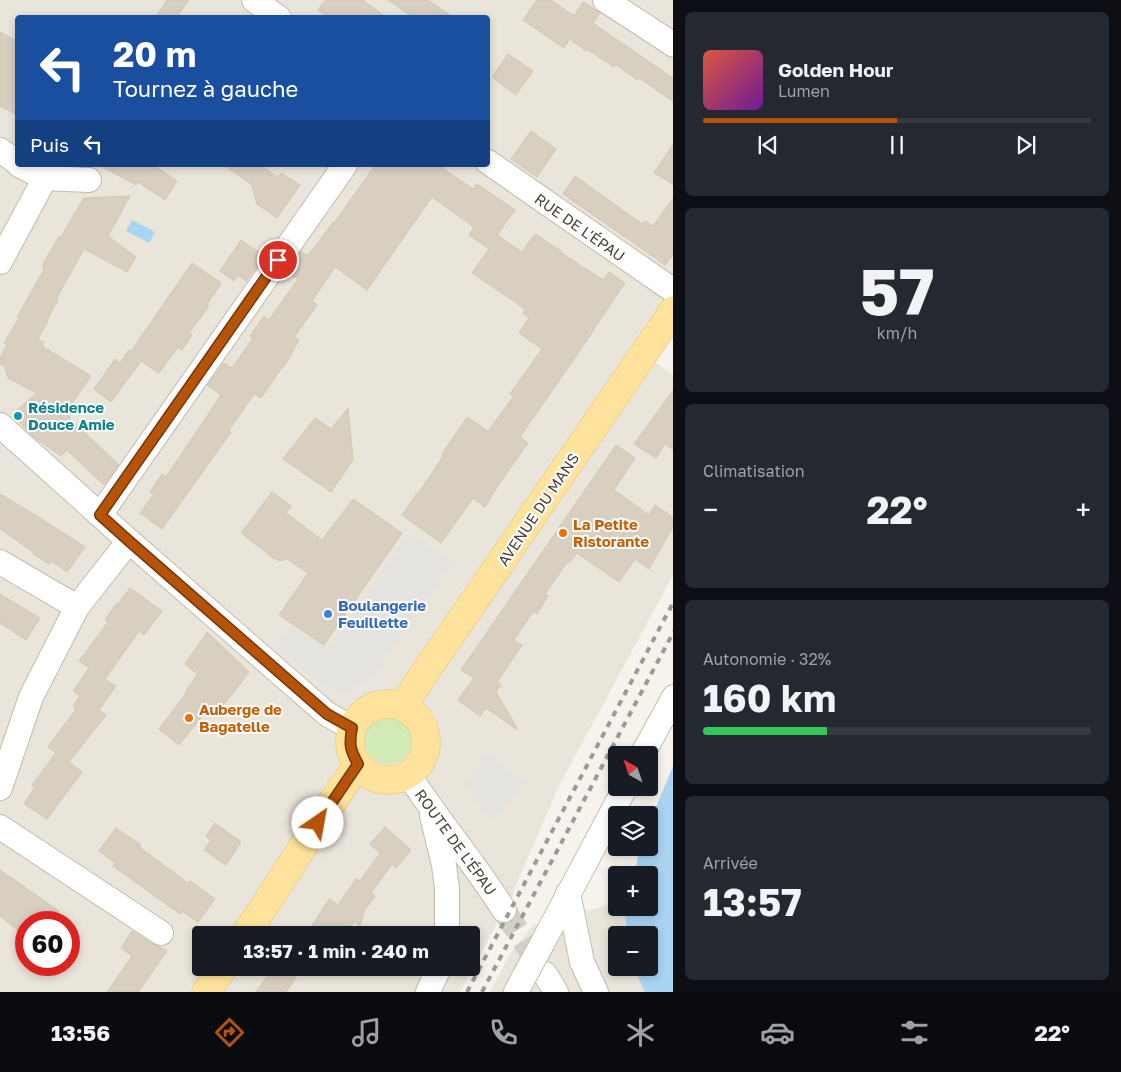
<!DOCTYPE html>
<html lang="fr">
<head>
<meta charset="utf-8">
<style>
  body { margin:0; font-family:"Golos Text",sans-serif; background:#242831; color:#f1f3f6; height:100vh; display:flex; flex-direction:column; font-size:19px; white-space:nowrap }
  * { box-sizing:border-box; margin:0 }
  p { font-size:16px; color:#9ea1a6 }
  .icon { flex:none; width:28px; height:28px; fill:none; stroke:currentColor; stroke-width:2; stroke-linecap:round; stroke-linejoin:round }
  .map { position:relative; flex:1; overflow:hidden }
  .panel { display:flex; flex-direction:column; gap:12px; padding:12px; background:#0d0f14; width:448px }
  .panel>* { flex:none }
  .guide { position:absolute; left:15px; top:15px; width:475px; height:152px; border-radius:5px; box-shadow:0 2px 8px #0003; background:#1a4fa0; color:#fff; overflow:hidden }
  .needle { width:32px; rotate:320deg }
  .controls { position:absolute; left:608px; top:746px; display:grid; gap:10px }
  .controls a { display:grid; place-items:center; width:50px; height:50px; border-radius:5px; background:#171b24; box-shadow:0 2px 8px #0003; font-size:25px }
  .speed { position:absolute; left:15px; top:911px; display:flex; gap:10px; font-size:25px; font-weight:700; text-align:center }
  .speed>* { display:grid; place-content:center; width:65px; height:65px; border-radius:50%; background:#171b24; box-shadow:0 2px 8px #0003; line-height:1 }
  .speed .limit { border:8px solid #d22; background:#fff; color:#111 }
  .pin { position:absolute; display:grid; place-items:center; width:42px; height:42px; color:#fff; margin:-21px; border:2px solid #fff; border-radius:50%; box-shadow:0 1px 5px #0007 }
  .me { position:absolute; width:55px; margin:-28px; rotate:33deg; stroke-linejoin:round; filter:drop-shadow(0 0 4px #0008) }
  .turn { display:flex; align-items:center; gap:18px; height:105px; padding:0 15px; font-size:22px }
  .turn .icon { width:65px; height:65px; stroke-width:2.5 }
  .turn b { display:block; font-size:35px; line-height:42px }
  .then { display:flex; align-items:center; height:48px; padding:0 15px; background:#0003; gap:10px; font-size:19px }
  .big { font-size:38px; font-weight:700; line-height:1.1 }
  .panel .tile { flex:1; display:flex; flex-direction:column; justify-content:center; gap:8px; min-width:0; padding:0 18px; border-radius:8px; background:#242831 }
  .panel .dial { align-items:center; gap:0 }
  .dial b { font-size:65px; line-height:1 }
  .song { display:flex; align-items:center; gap:15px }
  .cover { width:60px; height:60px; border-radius:8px; background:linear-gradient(135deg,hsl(10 70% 55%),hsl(280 70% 35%)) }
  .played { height:5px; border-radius:2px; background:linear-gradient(90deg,#b45309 50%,#363941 50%) }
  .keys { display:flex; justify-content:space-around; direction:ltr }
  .heat { display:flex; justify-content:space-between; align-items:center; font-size:28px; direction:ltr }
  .charge { height:8px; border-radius:4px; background:linear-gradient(90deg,#34c759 32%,#363941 0) }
  .trip { position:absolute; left:192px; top:926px; width:288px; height:50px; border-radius:5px; background:#171b24; box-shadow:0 2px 8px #0003; font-weight:700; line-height:50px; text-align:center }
  .dock { display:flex; height:80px; justify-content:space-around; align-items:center; background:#090b0e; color:#9ea1a6 }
  .dock .icon { width:35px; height:35px }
  .dock .current { color:#b45309 }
  .dock b { font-size:22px; color:#f1f3f6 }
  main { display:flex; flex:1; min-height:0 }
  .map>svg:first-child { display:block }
</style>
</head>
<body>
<main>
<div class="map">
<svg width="674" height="992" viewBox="0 0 674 992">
  <rect width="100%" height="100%" fill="#f6f3ec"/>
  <g fill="#eae5da" fill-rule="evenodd">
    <path d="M0 0H673V310L644 354 673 375V575L559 786 515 887 514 892 460 992H0ZM18 18H488V165H18ZM26 922H69V965H26ZM201 935H471V968H201Z"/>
    <path d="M616 903V908H649L673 992H490L510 954 533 925ZM616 935H649V968H616Z"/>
  </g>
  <circle fill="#d2eab5" cx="388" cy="741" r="23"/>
  <g fill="#e5e3e0">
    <path d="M410 534 453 561 373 675 347 692 328 688 276 650 292 626 327 650Z"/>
    <path d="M487 753 525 782 495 820 484 811 463 785Z"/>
  </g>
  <g fill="#a9d4f2">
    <path d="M132 220 155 232 149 243 126 231Z"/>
    <path d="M673 766V992H645L634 968H649V935H627L625 908H649V875H635L639 848H649V824Z"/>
  </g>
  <g fill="#d8cfc1" stroke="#d3c7b4">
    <path d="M167 0H189L176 18H155Z"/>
    <path d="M325 0H363L387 18H329L318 10Z"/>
    <path d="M388 0H428L454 18H414Z"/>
    <path d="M537 0H551L574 16 583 2 600 13 593 23 674 79V102L639 78 637 80 615 64 614 67 587 49 586 51 570 39 564 48 523 20Z"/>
    <path d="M0 32 18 42V115L0 106Z"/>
    <path d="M508 54 533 71 516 95 492 77Z"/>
    <path d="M531 131 556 149 537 177 511 159Z"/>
    <path d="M674 143V185L654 173Z"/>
    <path d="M99 165H154L177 181 165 200 138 182 136 185Z"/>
    <path d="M224 165H260L278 177 281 173 300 185 277 218 257 204 251 184Z"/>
    <path d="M375 165H438L473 189 477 184 515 210 497 235 522 252 535 234 561 251 560 252 603 280 609 272 625 283 593 330H594L520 437 528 443 499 484 485 507 473 498 441 543 402 515 417 493 418 494 444 455 442 454 467 417 488 431 514 396 510 394 542 349 519 333 529 318 523 313 525 309 472 273 489 249 469 235 474 227 432 197 367 290 335 267 312 301 317 305 294 337 299 340 284 367 283 366 261 398 254 394 229 430 231 432 162 529 140 513 154 494 150 492 162 474 166 477 221 395 207 385 224 363 232 368 253 338 250 336 264 316 269 320 298 279 287 272 301 251 308 256 312 250V251L333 222 334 223Z"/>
    <path d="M575 176 642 224 645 221 653 226 674 197V253L665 265 563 194Z"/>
    <path d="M130 196 108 236 136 257 127 272 84 249 56 299 58 300 47 320 48 321 38 339 44 343 42 346 91 376 65 413 70 417 69 418 119 465 104 485 67 450 61 456 34 437 12 415 36 393 8 378 5 367 0 364V358L7 345 4 343 19 318 17 317 45 268 42 266 59 236 61 237 84 198Z"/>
    <path d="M241 240 264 256 246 281 238 275 234 281 220 271Z"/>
    <path d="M192 263 221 283 207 305 209 306 189 333 192 335 182 350 178 347 159 373 141 361 111 402 94 389 115 359 120 363 129 350 131 351Z"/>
    <path d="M674 389V450L665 444 656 458 634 444Z"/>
    <path d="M348 408 353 460 331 492 283 459 315 418 331 429Z"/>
    <path d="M616 445 635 458 614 490 649 515 655 505 674 518V525L649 569 635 559 619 582 577 553 570 562 568 561 545 594 548 596 537 614 533 612 514 640 522 645 497 682 501 685 496 692 518 730 486 708 480 716 458 700 474 678 461 670Z"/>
    <path d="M272 492 291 506 286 513 322 540 353 499 402 533 324 645 279 615 308 573 287 559 280 561 273 558 241 533Z"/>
    <path d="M0 494 37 516 85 547 67 572 51 561 49 564 33 554V552L0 529Z"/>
    <path d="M130 588 162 611 144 635 139 631 105 679 116 686 99 710 106 715 69 762 82 772 47 819 24 804 35 787 32 785 56 753 48 747 76 709 73 706 80 696 73 691 89 668 79 661 108 622 105 620 111 611 117 603 118 604Z"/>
    <path d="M0 594 40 618 26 640 0 623Z"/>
    <path d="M207 632 249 672 216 715 208 709 179 745 159 729 187 692 186 691 198 674 185 664Z"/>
    <path d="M215 823 241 842 226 865 204 850 211 840 206 836Z"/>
    <path d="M385 827 411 850 396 868 392 864 371 893 375 896 364 911 360 926 354 922 346 935H306L329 899 338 905 356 879 360 881 380 853 370 844Z"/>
    <path d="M116 828 141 845 139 847 188 883 190 881 215 899 198 922 182 911 180 914 113 866 115 863 99 851Z"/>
    <path d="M0 870 59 911 50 922H26V937L0 916Z"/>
    <path d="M132 931 153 944 160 947 167 951 138 992H107L132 956 121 948Z"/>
    <path d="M273 968H302L286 992H256Z"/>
  </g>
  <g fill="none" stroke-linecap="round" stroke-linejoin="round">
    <path stroke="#d4d0c8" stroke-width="24" stroke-dasharray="24 12" stroke-linecap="butt" d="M504 910 544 972"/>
    <defs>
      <g id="minor">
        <path d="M254 0 279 18"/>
        <path d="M605 0 674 45"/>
        <path d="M0 150 18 163"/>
        <path d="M488 162 674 291"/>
        <path d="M19 165 45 178 89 180"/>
        <path d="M0 262 45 178"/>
        <path d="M0 425 129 541 327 714 352 728"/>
        <path d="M100 515 345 165"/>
        <path d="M0 562 77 607"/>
        <path d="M642 755 674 697"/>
        <path d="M408 774C438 820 474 863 504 910"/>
        <path d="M0 788 31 697 77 607 129 541"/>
        <path d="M432 816 444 865 447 889V935"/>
        <path d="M0 827 161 933"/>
        <path d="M568 893 582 962 596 992"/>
        <path d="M543 942 625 788"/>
        <path d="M545 974 556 992"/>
        <path d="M428 992 439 968"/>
        <path d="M516 992 524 977"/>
      </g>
      <g id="major">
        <circle cx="388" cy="742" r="38"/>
        <path d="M402 706 674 310"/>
        <path d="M245 935C284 879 318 819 358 765"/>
        <path d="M206 992 223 968"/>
      </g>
    </defs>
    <use href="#minor" stroke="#c2bbae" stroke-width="26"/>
    <use href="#major" stroke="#e6c16a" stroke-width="29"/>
    <use href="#minor" stroke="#fff" stroke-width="24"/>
    <use href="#major" stroke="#ffe39c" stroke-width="28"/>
    <g stroke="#9a9a9a" stroke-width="4" stroke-dasharray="6 6" stroke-linecap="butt">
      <path d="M467 992 674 601"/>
      <path d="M482 992 674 631"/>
    </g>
    <defs>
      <path id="minor-bridge" d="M524 977 543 942"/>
    </defs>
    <use href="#minor-bridge" stroke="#c2bbae" stroke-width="26" stroke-linecap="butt"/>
    <use href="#minor-bridge" stroke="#fff" stroke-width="24"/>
  </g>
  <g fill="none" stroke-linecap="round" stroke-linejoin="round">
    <defs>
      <path id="route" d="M278 260 100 515 129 541 327 714 352 728C349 744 350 750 358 764L318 823"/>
    </defs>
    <use href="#route" stroke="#753606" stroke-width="12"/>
    <use href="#route" stroke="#b45309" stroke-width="9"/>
  </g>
  <circle fill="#0f9aa8" stroke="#fff" stroke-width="2" cx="18" cy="416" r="5"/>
  <g fill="#e8710a" stroke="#fff" stroke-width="2">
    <circle cx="563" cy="533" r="5"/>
    <circle cx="189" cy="718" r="5"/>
  </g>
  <circle fill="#3f7fe0" stroke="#fff" stroke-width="2" cx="328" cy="614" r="5"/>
  <g text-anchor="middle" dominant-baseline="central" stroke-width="4" stroke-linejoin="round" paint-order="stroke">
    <g font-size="15" fill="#4b4439" stroke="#fff">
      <text transform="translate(580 227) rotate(35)">RUE DE L'ÉPAU</text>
      <text transform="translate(538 509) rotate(-56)">AVENUE DU MANS</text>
      <text transform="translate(456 842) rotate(54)">ROUTE DE L'ÉPAU</text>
    </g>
    <g font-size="15" font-weight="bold" fill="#0d838f" stroke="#fff" text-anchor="start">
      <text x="28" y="407">Résidence<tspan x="28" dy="17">Douce Amie</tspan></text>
    </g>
    <g font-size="15" font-weight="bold" fill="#c56008" stroke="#fff" text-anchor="start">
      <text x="573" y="524">La Petite<tspan x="573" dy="17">Ristorante</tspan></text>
      <text x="199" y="709">Auberge de<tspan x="199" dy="17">Bagatelle</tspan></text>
    </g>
    <g font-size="15" font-weight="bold" fill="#366cbe" stroke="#fff" text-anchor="start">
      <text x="338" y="605">Boulangerie<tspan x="338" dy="17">Feuillette</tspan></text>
    </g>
  </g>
</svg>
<div class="controls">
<a><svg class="needle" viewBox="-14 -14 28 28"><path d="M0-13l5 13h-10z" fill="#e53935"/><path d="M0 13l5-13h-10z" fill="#9ea1a6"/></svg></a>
<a><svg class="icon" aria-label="layers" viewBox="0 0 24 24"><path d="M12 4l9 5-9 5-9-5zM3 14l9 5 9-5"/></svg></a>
<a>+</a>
<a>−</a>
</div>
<div class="speed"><div class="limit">60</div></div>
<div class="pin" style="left:278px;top:260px;background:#d93025"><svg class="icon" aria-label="arrive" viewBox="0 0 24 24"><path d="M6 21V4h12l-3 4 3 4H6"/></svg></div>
<svg class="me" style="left:318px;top:823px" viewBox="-20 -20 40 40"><circle r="19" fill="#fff"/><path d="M0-13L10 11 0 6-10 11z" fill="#b45309"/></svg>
<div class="trip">13:57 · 1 min · 240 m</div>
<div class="guide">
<div class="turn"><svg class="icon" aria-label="left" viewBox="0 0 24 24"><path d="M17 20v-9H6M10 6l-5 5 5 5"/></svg><div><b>20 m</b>Tournez à gauche</div></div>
<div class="then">Puis<svg class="icon" aria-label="left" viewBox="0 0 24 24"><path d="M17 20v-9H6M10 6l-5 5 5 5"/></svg></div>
</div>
</div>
<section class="panel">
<div class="tile">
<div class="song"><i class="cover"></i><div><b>Golden Hour</b><p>Lumen</p></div></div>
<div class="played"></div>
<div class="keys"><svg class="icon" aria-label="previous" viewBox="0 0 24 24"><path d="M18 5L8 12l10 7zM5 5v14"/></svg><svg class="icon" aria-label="pause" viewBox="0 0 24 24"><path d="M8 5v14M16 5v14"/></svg><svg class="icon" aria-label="next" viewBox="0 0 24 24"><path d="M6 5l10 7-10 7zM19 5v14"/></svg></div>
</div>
<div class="tile dial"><b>57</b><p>km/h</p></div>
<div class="tile"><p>Climatisation</p>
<div class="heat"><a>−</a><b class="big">22°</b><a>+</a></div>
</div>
<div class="tile"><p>Autonomie · 32%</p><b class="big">160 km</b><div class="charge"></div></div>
<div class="tile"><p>Arrivée</p><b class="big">13:57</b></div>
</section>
</main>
<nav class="dock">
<b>13:56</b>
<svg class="icon current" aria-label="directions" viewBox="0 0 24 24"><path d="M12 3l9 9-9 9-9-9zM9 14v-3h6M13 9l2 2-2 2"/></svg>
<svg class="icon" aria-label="music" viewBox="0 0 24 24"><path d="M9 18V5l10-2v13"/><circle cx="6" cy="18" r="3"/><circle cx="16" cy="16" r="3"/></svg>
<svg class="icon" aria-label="phone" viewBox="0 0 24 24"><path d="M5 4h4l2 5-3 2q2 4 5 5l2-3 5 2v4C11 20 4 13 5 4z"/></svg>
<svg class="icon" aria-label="climate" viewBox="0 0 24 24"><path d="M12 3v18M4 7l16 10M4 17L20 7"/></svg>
<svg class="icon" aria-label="car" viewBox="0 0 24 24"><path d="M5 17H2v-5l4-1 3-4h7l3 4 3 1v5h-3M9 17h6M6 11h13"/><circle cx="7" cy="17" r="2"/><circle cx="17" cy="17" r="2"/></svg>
<svg class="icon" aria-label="filters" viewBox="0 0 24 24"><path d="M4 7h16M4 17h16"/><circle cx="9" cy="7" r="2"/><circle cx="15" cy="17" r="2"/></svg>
<b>22°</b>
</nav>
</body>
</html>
